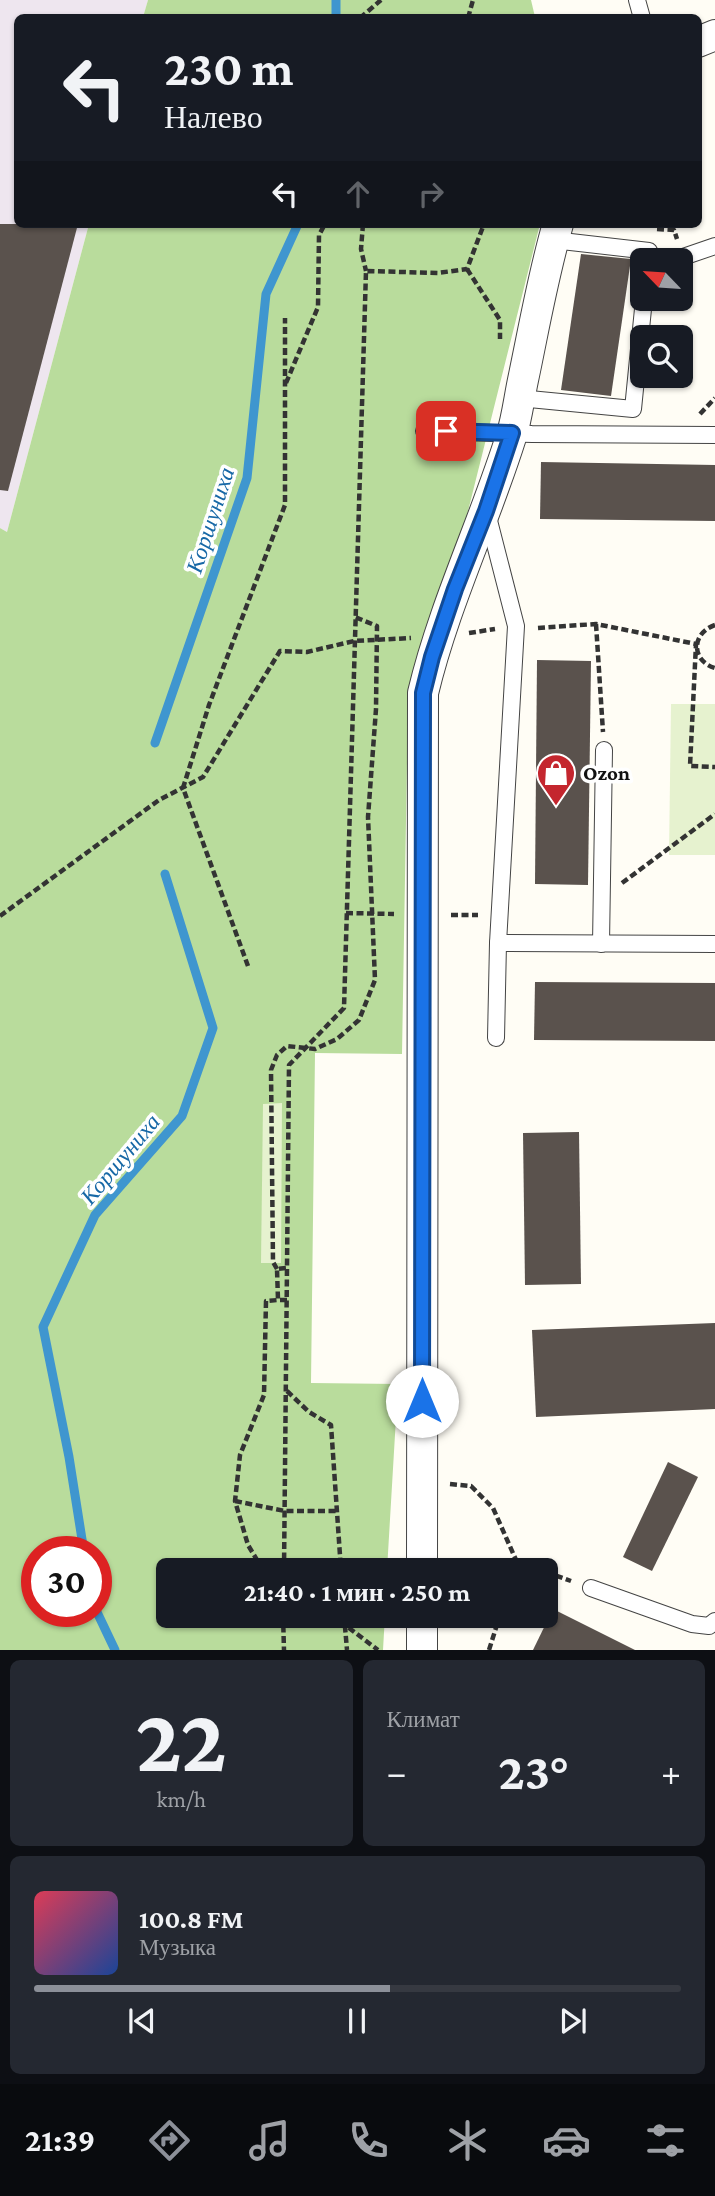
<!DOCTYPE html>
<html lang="ru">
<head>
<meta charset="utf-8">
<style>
  body { margin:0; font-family:"Crimson Pro",serif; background:#242831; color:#f1f3f6; height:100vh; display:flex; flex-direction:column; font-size:26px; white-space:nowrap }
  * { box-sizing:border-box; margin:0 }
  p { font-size:23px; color:#9ea1a6 }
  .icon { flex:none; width:38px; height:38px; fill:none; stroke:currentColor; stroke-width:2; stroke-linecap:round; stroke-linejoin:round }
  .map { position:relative; height:1650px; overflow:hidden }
  .panel { display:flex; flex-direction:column; gap:10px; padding:10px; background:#0d0f14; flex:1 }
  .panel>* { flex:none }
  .hud { position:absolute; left:14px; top:14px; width:688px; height:214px; border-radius:10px; box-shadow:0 2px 5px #0004; background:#171b24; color:#f1f3f6; overflow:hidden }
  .needle { width:46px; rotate:295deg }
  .buttons { position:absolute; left:630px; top:248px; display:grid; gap:14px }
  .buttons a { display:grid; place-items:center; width:63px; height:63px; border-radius:10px; background:#171b24; box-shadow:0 2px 5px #0004; font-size:35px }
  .speed { position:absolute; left:21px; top:1536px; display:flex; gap:14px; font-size:35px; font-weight:700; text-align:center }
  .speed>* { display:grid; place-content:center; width:91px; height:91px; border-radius:50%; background:#171b24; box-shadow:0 2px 5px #0004; line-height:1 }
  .speed .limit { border:10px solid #d22; background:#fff; color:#111 }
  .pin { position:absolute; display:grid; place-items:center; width:60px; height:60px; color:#fff; margin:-30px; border-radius:14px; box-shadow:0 4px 10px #0006 }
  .me { position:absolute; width:77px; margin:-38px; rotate:0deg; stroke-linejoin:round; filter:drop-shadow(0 0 5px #0008) }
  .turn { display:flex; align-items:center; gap:24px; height:147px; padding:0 35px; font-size:32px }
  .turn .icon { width:91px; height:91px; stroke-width:2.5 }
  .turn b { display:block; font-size:49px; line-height:60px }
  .lanes { display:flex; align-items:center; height:66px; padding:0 35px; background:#0003; justify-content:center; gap:35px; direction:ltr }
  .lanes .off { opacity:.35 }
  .big { font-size:52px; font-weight:700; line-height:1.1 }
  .panel .tile { flex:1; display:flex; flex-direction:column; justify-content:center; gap:10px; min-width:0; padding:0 24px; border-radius:10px; background:#242831 }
  .panel .dial { align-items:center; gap:0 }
  .dial b { font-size:91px; line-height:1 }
  .song { display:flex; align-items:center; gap:21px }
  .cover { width:84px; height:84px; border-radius:10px; background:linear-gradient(135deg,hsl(350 70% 55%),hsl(220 70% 35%)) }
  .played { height:7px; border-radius:4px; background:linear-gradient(90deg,#8c9099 55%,#363941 55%) }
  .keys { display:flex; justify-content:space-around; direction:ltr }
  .heat { display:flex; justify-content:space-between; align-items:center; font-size:38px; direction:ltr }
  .panel .tiles { flex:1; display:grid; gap:10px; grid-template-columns:1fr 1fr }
  .tile:last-child { grid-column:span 2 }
  .trip { position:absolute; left:156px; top:1558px; width:402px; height:70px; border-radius:10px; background:#171b24; box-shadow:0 2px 5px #0004; font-weight:700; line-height:70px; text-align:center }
  .dock { display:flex; height:112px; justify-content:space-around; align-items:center; background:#090b0e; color:#9ea1a6 }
  .dock .icon { width:49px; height:49px }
  .dock .on { color:#8c9099 }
  .dock b { font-size:32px; color:#f1f3f6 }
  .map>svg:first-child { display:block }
</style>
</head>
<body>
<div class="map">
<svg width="715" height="1650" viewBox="0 0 715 1650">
  <rect width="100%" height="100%" fill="#fffdf5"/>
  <path fill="#eee6ef" d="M0 0H148L143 17 18 18V224H89L7 532 0 528Z"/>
  <g fill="#b9dc9c" fill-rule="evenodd">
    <path d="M148 0H531L535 17H143Z"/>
    <path d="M89 224H540L467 515 408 704 402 1054 315 1053 311 1383 398 1384 387 1570H168V1615H385L383 1650H0V528L7 532ZM37 1552H96V1612H37Z"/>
  </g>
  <g fill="#e6f2cf">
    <path d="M671 704H715V855H669Z"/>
    <path d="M282 1103 281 1263H261L263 1104Z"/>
  </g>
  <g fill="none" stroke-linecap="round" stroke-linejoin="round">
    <g stroke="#3f96cf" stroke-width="9">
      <path d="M336 18V0"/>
      <path d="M155 743 247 478 266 294 298 224"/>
      <path d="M84 1552 69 1457 43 1327 95 1215 182 1116 213 1028 165 874"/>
      <path d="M96 1610 115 1650"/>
    </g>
  </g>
  <g fill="#5a524d">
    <path d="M0 224H78L8 491 0 490Z"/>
    <path d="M581 254 631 259 611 396 561 390Z"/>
    <path d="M541 462 715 465V521L540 519Z"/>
    <path d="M537 660 591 661 588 885 535 884Z"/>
    <path d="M535 982 715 983V1041L534 1040Z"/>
    <path d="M579 1132 581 1284 525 1285 523 1133Z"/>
    <path d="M715 1323V1409L536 1417 532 1330Z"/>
    <path d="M668 1462 698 1477 652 1571 623 1557Z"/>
    <path d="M553 1609 635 1650H533Z"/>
  </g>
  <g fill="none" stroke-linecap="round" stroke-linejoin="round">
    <defs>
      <g id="lane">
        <path d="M637 0 642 18"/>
        <path d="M553 240 649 251 648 261"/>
        <path d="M683 257 715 246"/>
        <path d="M519 398 633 409 644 299"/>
        <path d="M424 431 532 434 715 435"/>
        <path d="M487 513 516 626 498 943 496 1038"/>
        <path d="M498 943 715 944"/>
        <path d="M601 944 604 750"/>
        <path d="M591 1588 692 1624 709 1626 715 1621"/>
      </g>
      <g id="street">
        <path d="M698 42 715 35"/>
        <path d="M422 1570 423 693C444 605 484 523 511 437 517 418 519 399 523 380 534 328 543 275 558 224"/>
        <path d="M422 1650V1615"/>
      </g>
    </defs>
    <use href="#lane" stroke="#444" stroke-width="18"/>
    <use href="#street" stroke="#444" stroke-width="32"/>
    <g stroke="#333" stroke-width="4.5" stroke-dasharray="7 3.5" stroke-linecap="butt">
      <path d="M360 18 381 0"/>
      <path d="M468 18 473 0"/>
      <path d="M363 224 361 249 366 271"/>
      <path d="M657 229 674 230 677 239"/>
      <path d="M467 269 500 320V339"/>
      <path d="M286 383 318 307 319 235 325 224"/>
      <path d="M700 414 715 398"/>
      <path d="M596 624 603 732"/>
      <path d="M715 625C691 633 691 661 715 668"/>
      <path d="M538 628 596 624 696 644 690 766 715 767"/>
      <path d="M469 633 495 629"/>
      <path d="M622 883 715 814"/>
      <path d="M346 913 394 914"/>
      <path d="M451 915H478"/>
      <path d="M0 916 159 800 203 777 280 651 307 652 354 641 411 638"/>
      <path d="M248 966 183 788 209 705 285 505V318"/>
      <path d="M277 1269 273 1262 271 1070 277 1055 287 1046 315 1049 337 1039 359 1020 375 980 368 817 376 709 377 626 355 617"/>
      <path d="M287 1300H278L277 1269 287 1268"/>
      <path d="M287 1391 309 1412 331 1425 341 1570"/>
      <path d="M450 1484 471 1486 493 1508 516 1560 514 1570"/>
      <path d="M235 1501 285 1511H337"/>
      <path d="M516 1560 541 1570"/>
      <path d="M263 1570 248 1545 235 1501 240 1455 264 1395 266 1301 278 1300"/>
      <path d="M284 1570 289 1065 344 1008 366 271 438 273 467 269 484 224"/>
      <path d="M546 1572 571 1581"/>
      <path d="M283 1615 284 1650"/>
      <path d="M332 1615 378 1650"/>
      <path d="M344 1615 347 1650"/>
      <path d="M489 1650 500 1615"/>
    </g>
    <use href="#lane" stroke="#fff" stroke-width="16"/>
    <use href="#street" stroke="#fff" stroke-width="30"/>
  </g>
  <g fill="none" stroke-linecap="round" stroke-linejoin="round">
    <defs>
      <path id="route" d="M422 1401 423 693 432 657 455 589 486 511 512 433 446 431"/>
    </defs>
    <use href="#route" stroke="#114b97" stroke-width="18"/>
    <use href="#route" stroke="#1a73e8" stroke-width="12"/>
  </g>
  <defs>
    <symbol id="shop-pin" viewBox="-11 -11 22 30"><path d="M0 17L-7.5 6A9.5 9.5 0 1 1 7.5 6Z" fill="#c4262e" stroke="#fff"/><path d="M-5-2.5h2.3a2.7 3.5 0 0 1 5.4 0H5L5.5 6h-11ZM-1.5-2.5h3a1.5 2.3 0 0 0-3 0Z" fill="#fff"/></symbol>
  </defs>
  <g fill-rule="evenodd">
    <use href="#shop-pin" x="534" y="751" width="44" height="60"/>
  </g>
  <g text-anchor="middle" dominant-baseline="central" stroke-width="7" stroke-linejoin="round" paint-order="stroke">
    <g font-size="21" font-weight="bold" fill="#111" stroke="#fff" text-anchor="start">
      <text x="583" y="773">Ozon</text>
    </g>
    <g font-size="23" font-style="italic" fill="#1768a6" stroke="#fff">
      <text transform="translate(210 520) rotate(-72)">Коршуниха</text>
      <text transform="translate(120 1159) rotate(-50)">Коршуниха</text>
    </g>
  </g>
</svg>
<div class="buttons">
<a><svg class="needle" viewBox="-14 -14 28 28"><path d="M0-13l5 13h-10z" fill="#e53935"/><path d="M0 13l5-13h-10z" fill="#9ea1a6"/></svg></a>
<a><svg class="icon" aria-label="search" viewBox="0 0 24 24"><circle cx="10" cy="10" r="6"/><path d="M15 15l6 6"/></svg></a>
</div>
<div class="speed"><div class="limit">30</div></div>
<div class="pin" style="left:446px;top:431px;background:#d93025"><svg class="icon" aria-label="arrive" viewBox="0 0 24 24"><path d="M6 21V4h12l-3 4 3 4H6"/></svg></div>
<svg class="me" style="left:422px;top:1401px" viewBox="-20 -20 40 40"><circle r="19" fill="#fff"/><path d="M0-13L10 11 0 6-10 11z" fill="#1a73e8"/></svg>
<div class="trip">21:40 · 1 мин · 250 m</div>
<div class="hud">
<div class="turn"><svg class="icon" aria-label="left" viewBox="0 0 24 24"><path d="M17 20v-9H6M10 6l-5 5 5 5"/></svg><div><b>230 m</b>Налево</div></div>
<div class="lanes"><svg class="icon" aria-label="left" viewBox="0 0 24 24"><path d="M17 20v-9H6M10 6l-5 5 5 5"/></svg><svg class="icon off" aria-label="ahead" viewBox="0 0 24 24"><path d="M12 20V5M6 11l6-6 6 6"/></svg><svg class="icon off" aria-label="right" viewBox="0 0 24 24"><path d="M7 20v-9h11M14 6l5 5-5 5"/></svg></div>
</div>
</div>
<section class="panel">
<div class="tiles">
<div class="tile dial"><b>22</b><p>km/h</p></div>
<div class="tile"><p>Климат</p>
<div class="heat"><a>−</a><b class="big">23°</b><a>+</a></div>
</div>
<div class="tile">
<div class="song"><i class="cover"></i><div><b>100.8 FM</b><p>Музыка</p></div></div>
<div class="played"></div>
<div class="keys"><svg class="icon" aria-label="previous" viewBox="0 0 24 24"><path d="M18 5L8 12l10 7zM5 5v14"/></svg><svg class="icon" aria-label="pause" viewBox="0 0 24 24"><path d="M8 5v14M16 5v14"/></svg><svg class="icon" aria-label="next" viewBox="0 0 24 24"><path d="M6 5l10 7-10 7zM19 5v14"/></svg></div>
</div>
</div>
</section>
<nav class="dock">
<b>21:39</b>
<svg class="icon on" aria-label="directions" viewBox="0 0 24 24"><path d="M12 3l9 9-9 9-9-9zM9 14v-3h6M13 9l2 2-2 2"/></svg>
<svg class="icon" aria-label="music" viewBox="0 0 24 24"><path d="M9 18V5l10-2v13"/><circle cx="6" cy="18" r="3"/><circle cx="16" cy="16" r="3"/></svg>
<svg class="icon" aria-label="phone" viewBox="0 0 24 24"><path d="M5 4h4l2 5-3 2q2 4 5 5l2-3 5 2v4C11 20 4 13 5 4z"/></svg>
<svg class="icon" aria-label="climate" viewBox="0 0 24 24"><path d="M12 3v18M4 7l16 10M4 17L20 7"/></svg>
<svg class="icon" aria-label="car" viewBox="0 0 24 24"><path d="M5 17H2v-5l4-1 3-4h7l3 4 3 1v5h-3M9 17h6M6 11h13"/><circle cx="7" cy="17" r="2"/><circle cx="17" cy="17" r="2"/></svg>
<svg class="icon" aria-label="filters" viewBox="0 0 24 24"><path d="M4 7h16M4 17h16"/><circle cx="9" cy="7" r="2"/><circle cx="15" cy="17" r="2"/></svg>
</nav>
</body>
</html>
